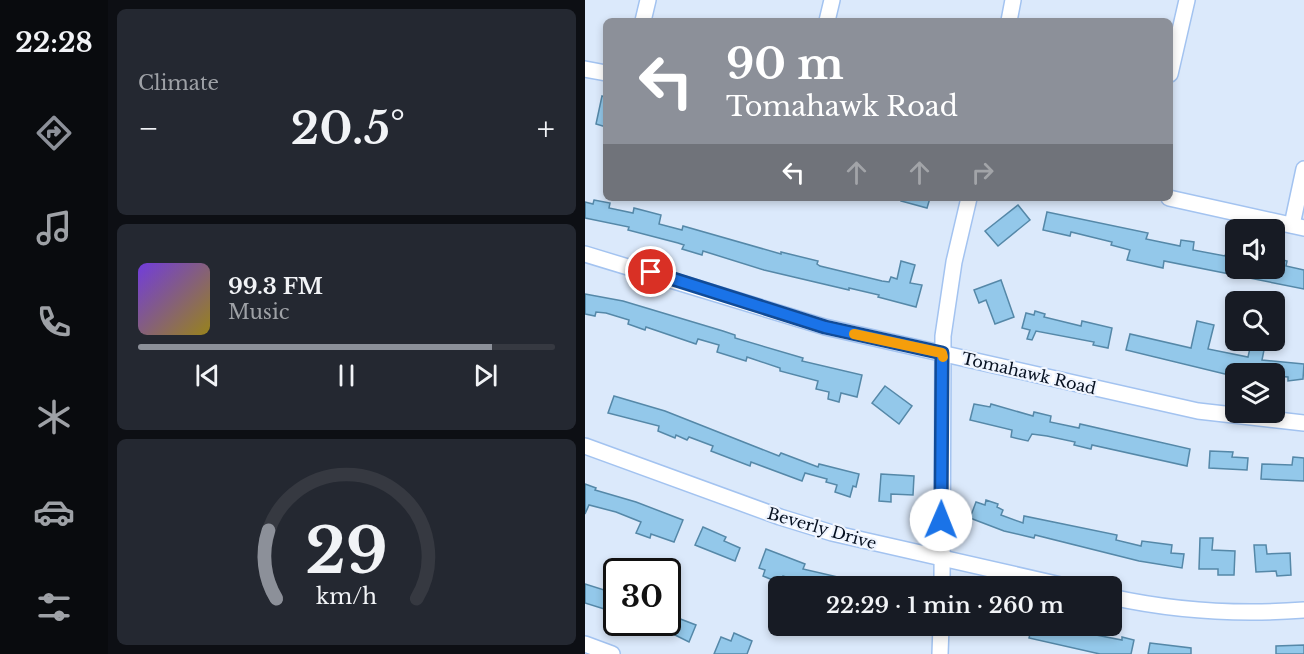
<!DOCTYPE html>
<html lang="en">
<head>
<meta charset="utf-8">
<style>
  body { margin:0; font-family:"Libre Baskerville",serif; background:#242831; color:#f1f3f6; height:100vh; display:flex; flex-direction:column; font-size:22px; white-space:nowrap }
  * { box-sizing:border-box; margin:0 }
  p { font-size:20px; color:#9ea1a6 }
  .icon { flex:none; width:33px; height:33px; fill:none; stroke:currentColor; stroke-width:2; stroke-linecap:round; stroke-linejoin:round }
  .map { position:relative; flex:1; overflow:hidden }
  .drawer { display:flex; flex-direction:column; gap:9px; padding:9px; background:#0d0f14; width:477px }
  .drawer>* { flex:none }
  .banner { position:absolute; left:18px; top:18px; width:570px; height:183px; border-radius:9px; box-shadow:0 3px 9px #0003; background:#8c9099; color:#fff; overflow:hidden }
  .fabs { position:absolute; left:640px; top:219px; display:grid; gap:12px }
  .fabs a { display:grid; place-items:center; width:60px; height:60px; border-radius:9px; background:#171b24; box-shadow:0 3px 9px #0003; font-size:30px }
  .speed { position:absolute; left:18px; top:558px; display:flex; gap:12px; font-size:30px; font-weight:700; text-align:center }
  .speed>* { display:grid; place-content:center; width:78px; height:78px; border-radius:50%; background:#171b24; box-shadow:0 3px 9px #0003; line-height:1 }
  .speed .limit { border:3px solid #111; border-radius:9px; background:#fff; color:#111 }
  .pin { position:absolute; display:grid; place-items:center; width:51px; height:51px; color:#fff; margin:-26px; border:3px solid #fff; border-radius:50%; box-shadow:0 2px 6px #0007 }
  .me { position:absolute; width:66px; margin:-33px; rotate:1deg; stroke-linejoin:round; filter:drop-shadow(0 0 4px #0008) }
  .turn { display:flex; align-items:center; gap:21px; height:126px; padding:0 24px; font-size:27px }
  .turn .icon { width:78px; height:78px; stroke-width:2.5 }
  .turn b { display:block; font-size:42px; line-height:51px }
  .lanes { display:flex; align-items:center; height:57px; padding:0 24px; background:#0003; justify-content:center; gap:30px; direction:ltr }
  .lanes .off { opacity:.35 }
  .big { font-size:45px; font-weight:600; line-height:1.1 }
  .drawer .tile { flex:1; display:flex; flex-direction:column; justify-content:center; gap:9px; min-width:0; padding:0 21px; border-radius:9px; background:#242831 }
  .drawer .dial { align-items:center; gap:0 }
  .dial svg { height:156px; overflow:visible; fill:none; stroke:#363941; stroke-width:7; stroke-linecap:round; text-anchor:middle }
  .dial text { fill:#f1f3f6; stroke:none }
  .song { display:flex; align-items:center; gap:18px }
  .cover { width:72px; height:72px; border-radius:9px; background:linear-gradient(135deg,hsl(260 70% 55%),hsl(50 70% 35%)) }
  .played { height:6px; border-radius:3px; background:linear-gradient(90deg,#8c9099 85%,#363941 85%) }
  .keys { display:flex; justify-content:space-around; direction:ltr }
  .heat { display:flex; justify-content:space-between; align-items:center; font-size:33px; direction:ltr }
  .trip { position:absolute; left:183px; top:576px; width:354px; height:60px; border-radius:9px; background:#171b24; box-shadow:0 3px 9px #0003; font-weight:600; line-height:60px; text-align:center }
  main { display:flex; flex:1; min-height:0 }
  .tab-bar { display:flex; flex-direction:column; width:108px; justify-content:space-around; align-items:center; background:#090b0e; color:#9ea1a6 }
  .tab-bar .icon { width:42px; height:42px }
  .tab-bar .on { color:#8c9099 }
  .tab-bar b { font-size:27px; color:#f1f3f6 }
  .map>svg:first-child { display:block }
</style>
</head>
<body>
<main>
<nav class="tab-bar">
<b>22:28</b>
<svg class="icon on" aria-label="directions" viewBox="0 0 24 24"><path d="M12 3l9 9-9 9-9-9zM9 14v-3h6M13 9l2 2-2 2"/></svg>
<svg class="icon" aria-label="music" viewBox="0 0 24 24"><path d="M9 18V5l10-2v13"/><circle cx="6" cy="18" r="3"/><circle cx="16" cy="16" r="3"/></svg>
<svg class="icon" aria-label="phone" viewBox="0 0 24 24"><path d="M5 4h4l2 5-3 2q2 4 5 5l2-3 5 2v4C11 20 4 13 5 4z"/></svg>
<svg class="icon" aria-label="climate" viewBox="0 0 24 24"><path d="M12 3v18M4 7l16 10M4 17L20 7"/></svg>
<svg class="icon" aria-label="car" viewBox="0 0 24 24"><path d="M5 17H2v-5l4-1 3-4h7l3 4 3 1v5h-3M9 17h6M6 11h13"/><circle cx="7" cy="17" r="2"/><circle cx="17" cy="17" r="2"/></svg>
<svg class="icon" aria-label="filters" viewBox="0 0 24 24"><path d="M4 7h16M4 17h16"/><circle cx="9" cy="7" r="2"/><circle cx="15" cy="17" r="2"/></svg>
</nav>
<section class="drawer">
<div class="tile"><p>Climate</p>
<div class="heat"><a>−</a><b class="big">20.5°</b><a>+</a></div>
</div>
<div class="tile">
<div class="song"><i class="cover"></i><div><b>99.3 FM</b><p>Music</p></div></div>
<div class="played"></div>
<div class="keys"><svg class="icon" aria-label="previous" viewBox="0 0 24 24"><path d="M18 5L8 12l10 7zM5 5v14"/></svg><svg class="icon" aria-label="pause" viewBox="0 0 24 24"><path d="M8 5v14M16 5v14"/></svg><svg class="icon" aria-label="next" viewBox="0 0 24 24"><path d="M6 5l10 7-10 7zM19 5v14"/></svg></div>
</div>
<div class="tile dial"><svg viewBox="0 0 100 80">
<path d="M14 69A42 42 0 1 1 86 69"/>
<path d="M14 69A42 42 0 0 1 10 34" stroke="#8c9099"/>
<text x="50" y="56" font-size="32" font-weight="700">29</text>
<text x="50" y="72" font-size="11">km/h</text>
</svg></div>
</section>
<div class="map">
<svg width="719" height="654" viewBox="0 0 719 654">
  <rect width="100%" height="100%" fill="#dbe9fb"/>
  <g fill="#93c8ea" stroke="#5588a8" stroke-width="1.5">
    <path d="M17 96 21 97V127L11 124Z"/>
    <path d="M317 198H345L342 208 316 201Z"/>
    <path d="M9 200 25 203 24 208 48 213 49 208 76 215 74 224 97 230 98 226 196 254V252L233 261 232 264 235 266 297 281 304 282 306 277 312 279 316 261 330 265 325 283 337 285 331 307 293 297 294 295 264 288V290L179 270 118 251 117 255 97 249 99 245 93 243 43 230 44 227 0 218V202L8 204Z"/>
    <path d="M433 205 445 220 413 246 400 231Z"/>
    <path d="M462 212 563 233 561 239 595 246 596 240 609 242 608 250 640 256 642 250 651 252V268H690V258L702 261 701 266 719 270V289L579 261 578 268 542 260 545 250 526 245 527 242 486 232 485 236 458 230Z"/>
    <path d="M416 280 429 317 410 324 401 300 394 303 389 290Z"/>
    <path d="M0 294 38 301 138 331 150 335V338L218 358 217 361 277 375 272 397 256 393 254 402 243 399 244 392 231 389 233 381 195 371V368L162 357 161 361 132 352 134 345 113 339 111 344 61 327 60 330 43 324 44 320 21 313 11 312 10 316 0 314Z"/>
    <path d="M450 311 460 314 459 317 496 326 497 321 527 328 523 348 508 345 509 342 451 331 447 340 442 339 445 330 437 328 441 313 449 315Z"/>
    <path d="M612 321 629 325 623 349 663 357 665 348 679 350 677 360 719 364 718 379 703 381V377L690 376V374L644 375 541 350 545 334 606 348Z"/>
    <path d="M300 386 327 406 314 424 287 403Z"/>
    <path d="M29 396 80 411 194 456 196 453 233 467 234 464 274 474 271 487 268 486 265 497 250 492 252 485 241 482 242 479 220 473 217 481 166 462 165 466 126 451 128 446 104 437 102 440 91 435 90 438 73 431 74 426 23 413Z"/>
    <path d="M389 404 405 407 406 404 448 416 449 412 466 416 465 422 494 428 495 424 605 449 602 466 507 445 506 449 489 445 490 442 462 436 447 434 443 441 426 437 427 430 385 420Z"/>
    <path d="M625 451 648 452 647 457 663 458 662 470 624 468Z"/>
    <path d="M708 457 719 458V481L676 479 677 464 707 465Z"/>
    <path d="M296 474 329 476 328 495 306 494V502L294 501Z"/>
    <path d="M0 484 11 488 10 490 51 502 98 520 89 542 66 534 65 538 51 533 56 522 31 512 4 505 0 514Z"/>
    <path d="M401 500 413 504 412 507 418 510 416 515 438 523 439 516 532 535 531 540 556 546 557 541 587 545 586 553 599 554 597 568 554 561 450 535 449 538 419 531 385 518 391 502 400 505Z"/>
    <path d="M118 527 141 537 139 541 155 548 150 561 110 545Z"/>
    <path d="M615 538H628L627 550 650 551 649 575H633V569H614Z"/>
    <path d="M669 545H681L682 554 705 553 706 575 692 576 691 571 671 572Z"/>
    <path d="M181 549 220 564 218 569 283 584 282 586H227L198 576 195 583 178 576 180 570 174 568Z"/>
    <path d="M0 584 32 594V613L0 603Z"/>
    <path d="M85 615 111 625 104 642 80 630Z"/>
    <path d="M447 626H465L537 640V637L549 640 546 654H515L444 638Z"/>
    <path d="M149 633 167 641 162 654H129L136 637 146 641Z"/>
    <path d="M565 643 606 648V654H563Z"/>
    <path d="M719 645V654H691V646Z"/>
  </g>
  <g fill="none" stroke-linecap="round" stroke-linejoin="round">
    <defs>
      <g id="minor">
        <path d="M58 21 63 0"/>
        <path d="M242 21 247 0"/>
        <path d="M424 21 428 0"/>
        <path d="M0 69 21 73"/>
        <path d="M585 74 602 0"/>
        <path d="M584 198 719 228"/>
        <path d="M707 225 719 169"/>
        <path d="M0 254 240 327 613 411 719 423"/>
        <path d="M0 446 195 517 247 533 480 586"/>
        <path d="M357 586 358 336 369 262 384 198"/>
        <path d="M526 597C590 611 654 615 719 610"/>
        <path d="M0 644 27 654"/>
        <path d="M355 654 356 626"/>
      </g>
    </defs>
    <use href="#minor" stroke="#a3c3f0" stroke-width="18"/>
    <use href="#minor" stroke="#fff" stroke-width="15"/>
  </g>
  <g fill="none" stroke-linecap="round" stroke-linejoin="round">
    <defs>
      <path id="route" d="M66 272 240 327 357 353 356 520"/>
    </defs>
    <use href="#route" stroke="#114b97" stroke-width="15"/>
    <use href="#route" stroke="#1a73e8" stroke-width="10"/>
    <path stroke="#f59e0b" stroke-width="10" d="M269 334 357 353 358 357"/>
  </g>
  <g text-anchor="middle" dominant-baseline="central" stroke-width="4.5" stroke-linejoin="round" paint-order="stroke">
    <g font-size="16" fill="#061020" stroke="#eff5ff">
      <text transform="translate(444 373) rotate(13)">Tomahawk Road</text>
      <text transform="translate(237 528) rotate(16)">Beverly Drive</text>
    </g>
  </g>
</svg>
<div class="fabs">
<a><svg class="icon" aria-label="sound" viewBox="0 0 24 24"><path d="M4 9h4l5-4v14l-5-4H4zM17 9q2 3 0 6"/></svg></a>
<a><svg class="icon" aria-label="search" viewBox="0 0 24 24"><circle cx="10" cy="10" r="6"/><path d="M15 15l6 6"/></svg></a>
<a><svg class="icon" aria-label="layers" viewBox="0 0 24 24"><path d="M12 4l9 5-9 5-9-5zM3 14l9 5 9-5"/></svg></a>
</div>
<div class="speed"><div class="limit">30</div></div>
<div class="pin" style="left:66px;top:272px;background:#d93025"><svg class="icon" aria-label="arrive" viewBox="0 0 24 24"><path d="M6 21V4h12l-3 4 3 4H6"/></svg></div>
<svg class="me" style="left:356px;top:520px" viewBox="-20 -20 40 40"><circle r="19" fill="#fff"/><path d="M0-13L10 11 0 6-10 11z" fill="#1a73e8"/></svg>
<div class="trip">22:29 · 1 min · 260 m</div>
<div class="banner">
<div class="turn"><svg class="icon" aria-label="left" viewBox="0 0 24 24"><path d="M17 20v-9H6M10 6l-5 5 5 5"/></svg><div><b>90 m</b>Tomahawk Road</div></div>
<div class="lanes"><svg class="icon" aria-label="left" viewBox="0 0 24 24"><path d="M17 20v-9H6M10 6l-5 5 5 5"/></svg><svg class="icon off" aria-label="ahead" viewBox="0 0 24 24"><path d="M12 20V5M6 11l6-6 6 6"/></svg><svg class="icon off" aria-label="ahead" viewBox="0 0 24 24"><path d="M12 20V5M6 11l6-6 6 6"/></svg><svg class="icon off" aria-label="right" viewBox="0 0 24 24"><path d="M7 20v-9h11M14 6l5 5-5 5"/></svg></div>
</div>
</div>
</main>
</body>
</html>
